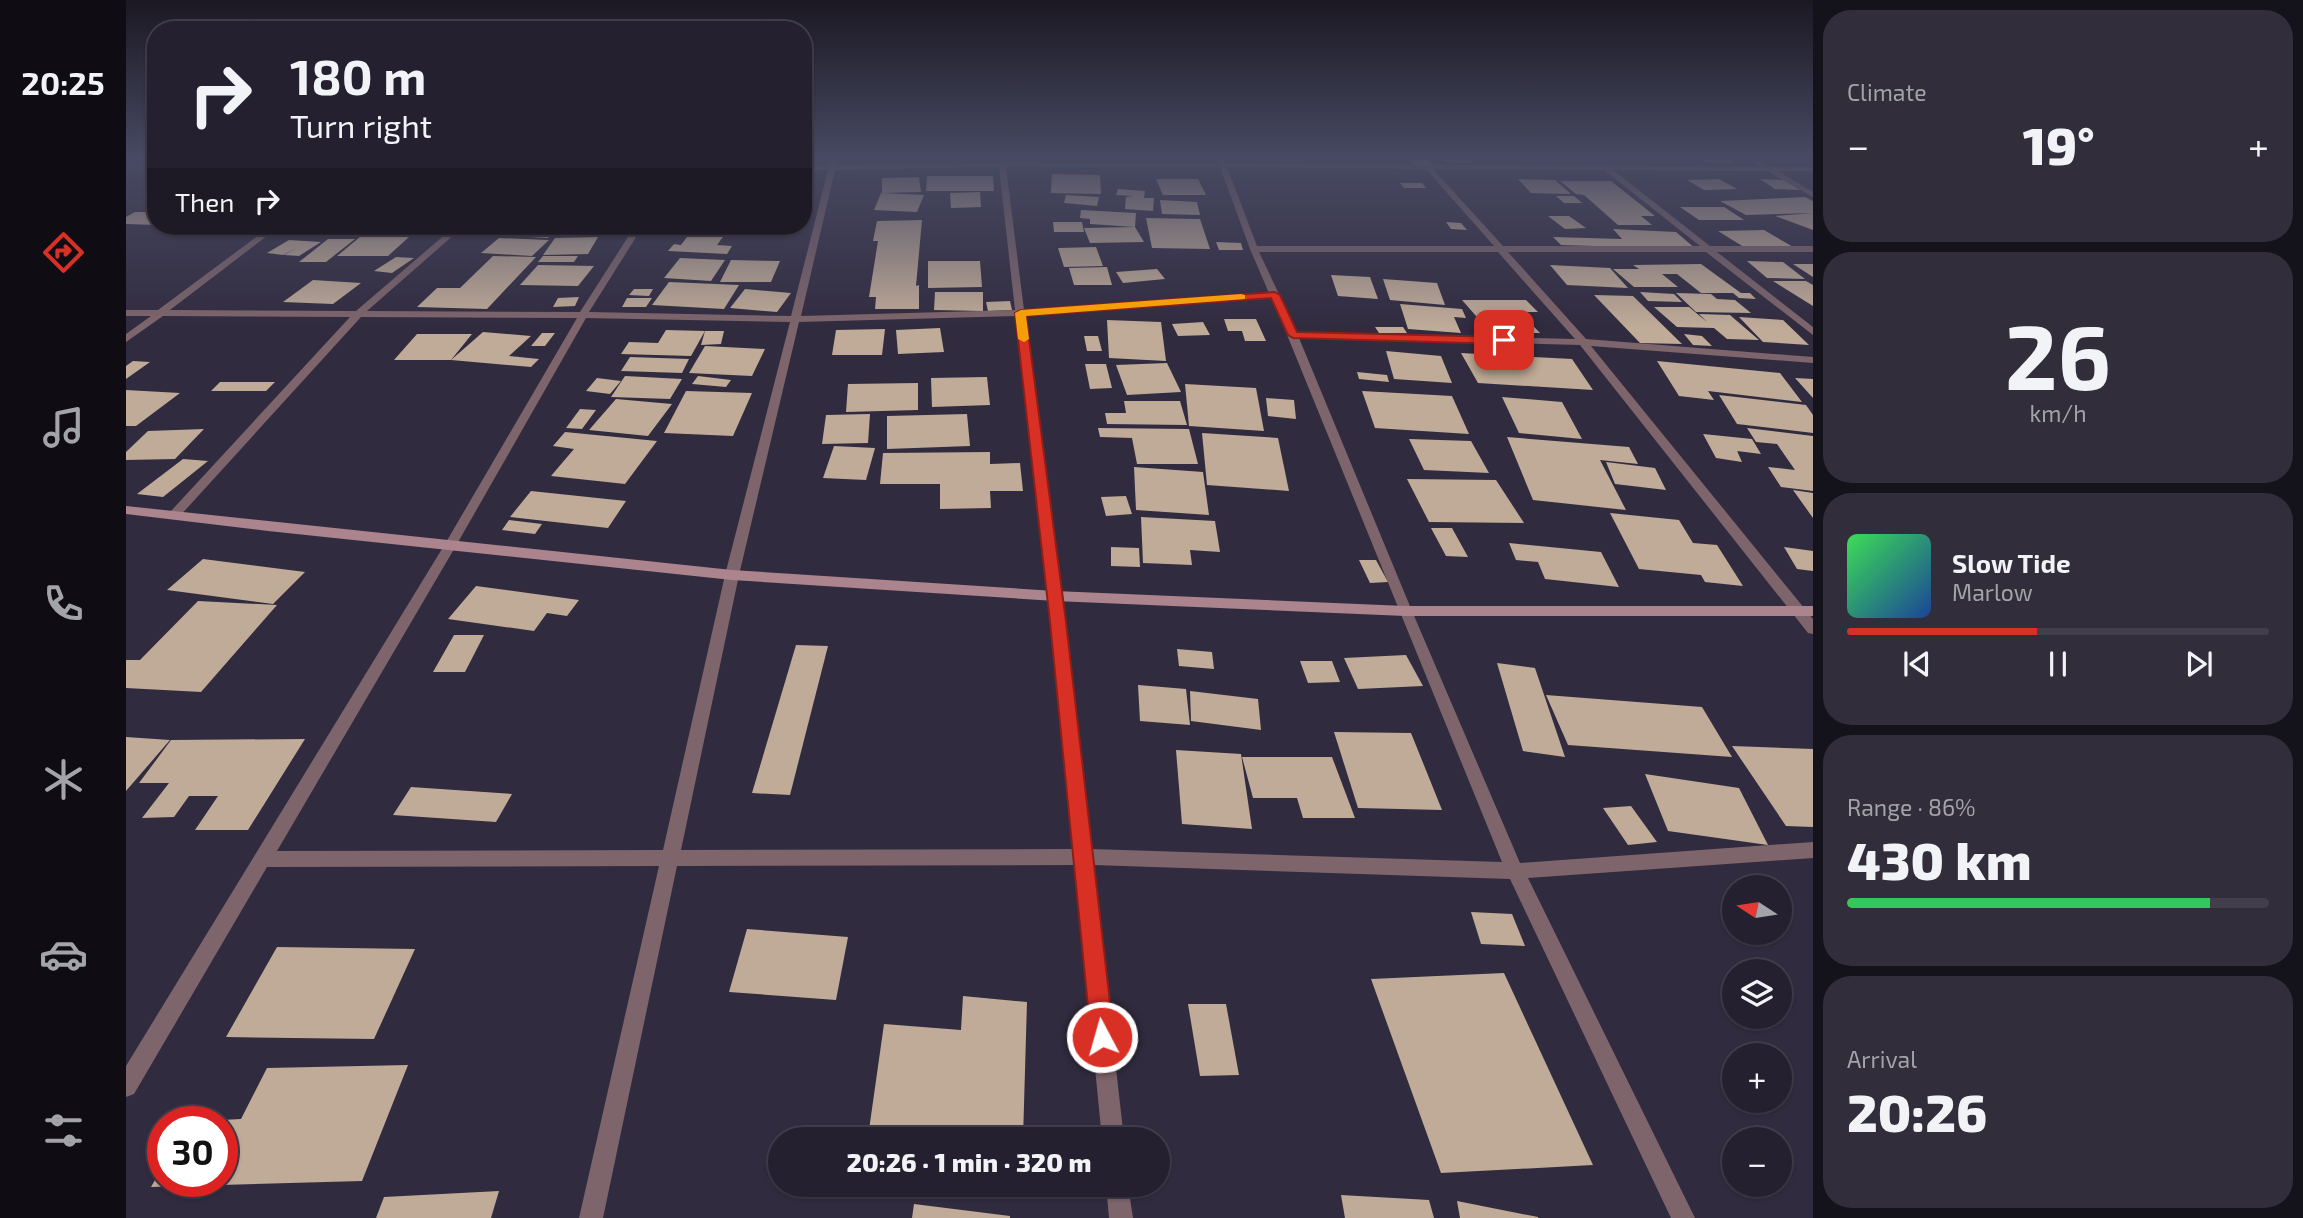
<!DOCTYPE html>
<html lang="en">
<head>
<meta charset="utf-8">
<style>
  body { margin:0; font-family:"Exo 2",sans-serif; background:#312d3b; color:#f1f3f6; height:100vh; display:flex; flex-direction:column; font-size:26px; white-space:nowrap }
  * { box-sizing:border-box; margin:0 }
  p { font-size:23px; color:#a3a3aa }
  .icon { flex:none; width:38px; height:38px; fill:none; stroke:currentColor; stroke-width:2; stroke-linecap:round; stroke-linejoin:round }
  .map { position:relative; flex:1; overflow:hidden }
  .drawer { display:flex; flex-direction:column; gap:10px; padding:10px; background:#14121a; width:490px }
  .drawer>* { flex:none }
  .top-card { position:absolute; left:21px; top:21px; width:665px; height:214px; border-radius:28px; box-shadow:0 2px 5px #0004,0 0 0 2px #423e4b; background:#25202f; color:#f1f3f6; overflow:hidden }
  .needle { width:46px; rotate:282deg }
  .fabs { position:absolute; left:1596px; top:875px; display:grid; gap:14px }
  .fabs a { display:grid; place-items:center; width:70px; height:70px; border-radius:50%; background:#25202f; box-shadow:0 2px 5px #0004,0 0 0 2px #423e4b; font-size:35px }
  .speed { position:absolute; left:21px; top:1106px; display:flex; gap:14px; font-size:35px; font-weight:700; text-align:center }
  .speed>* { display:grid; place-content:center; width:91px; height:91px; border-radius:50%; background:#25202f; box-shadow:0 2px 5px #0004,0 0 0 2px #423e4b; line-height:1 }
  .speed .limit { border:10px solid #d22; background:#fff; color:#111 }
  .pin { position:absolute; display:grid; place-items:center; width:60px; height:60px; color:#fff; margin:-30px; border-radius:14px; box-shadow:0 4px 10px #0006 }
  .me { position:absolute; width:77px; margin:-38px; rotate:354deg; stroke-linejoin:round; filter:drop-shadow(0 0 5px #0008) }
  .turn { display:flex; align-items:center; gap:24px; height:147px; padding:0 28px; font-size:32px }
  .turn .icon { width:91px; height:91px; stroke-width:2.5 }
  .turn b { display:block; font-size:49px; line-height:60px }
  .then { display:flex; align-items:center; height:66px; padding:0 28px; background:#0003; gap:14px; font-size:26px }
  .big { font-size:52px; font-weight:800; line-height:1.1 }
  .drawer .card { flex:1; display:flex; flex-direction:column; justify-content:center; gap:10px; min-width:0; padding:0 24px; border-radius:28px; background:#312d3b }
  .drawer .dial { align-items:center; gap:0 }
  .dial b { font-size:91px; line-height:1 }
  .song { display:flex; align-items:center; gap:21px }
  .cover { width:84px; height:84px; border-radius:10px; background:linear-gradient(135deg,hsl(130 70% 55%),hsl(220 70% 35%)) }
  .played { height:7px; border-radius:4px; background:linear-gradient(90deg,#d93025 45%,#423e4b 45%) }
  .keys { display:flex; justify-content:space-around; direction:ltr }
  .heat { display:flex; justify-content:space-between; align-items:center; font-size:38px; direction:ltr }
  .charge { height:10px; border-radius:5px; background:linear-gradient(90deg,#34c759 86%,#423e4b 0) }
  .trip { position:absolute; left:642px; top:1127px; width:402px; height:70px; border-radius:35px; background:#25202f; box-shadow:0 2px 5px #0004,0 0 0 2px #423e4b; font-weight:800; line-height:70px; text-align:center }
  main { display:flex; flex:1; min-height:0 }
  .tab-bar { display:flex; flex-direction:column; width:126px; justify-content:space-around; align-items:center; background:#0f0d13; color:#a3a3aa }
  .tab-bar .icon { width:49px; height:49px }
  .tab-bar .current { color:#d93025 }
  .tab-bar b { font-size:32px; color:#f1f3f6 }
  .map>svg:first-child { display:block }
</style>
</head>
<body>
<main>
<nav class="tab-bar">
<b>20:25</b>
<svg class="icon current" aria-label="directions" viewBox="0 0 24 24"><path d="M12 3l9 9-9 9-9-9zM9 14v-3h6M13 9l2 2-2 2"/></svg>
<svg class="icon" aria-label="music" viewBox="0 0 24 24"><path d="M9 18V5l10-2v13"/><circle cx="6" cy="18" r="3"/><circle cx="16" cy="16" r="3"/></svg>
<svg class="icon" aria-label="phone" viewBox="0 0 24 24"><path d="M5 4h4l2 5-3 2q2 4 5 5l2-3 5 2v4C11 20 4 13 5 4z"/></svg>
<svg class="icon" aria-label="climate" viewBox="0 0 24 24"><path d="M12 3v18M4 7l16 10M4 17L20 7"/></svg>
<svg class="icon" aria-label="car" viewBox="0 0 24 24"><path d="M5 17H2v-5l4-1 3-4h7l3 4 3 1v5h-3M9 17h6M6 11h13"/><circle cx="7" cy="17" r="2"/><circle cx="17" cy="17" r="2"/></svg>
<svg class="icon" aria-label="filters" viewBox="0 0 24 24"><path d="M4 7h16M4 17h16"/><circle cx="9" cy="7" r="2"/><circle cx="15" cy="17" r="2"/></svg>
</nav>
<div class="map">
<svg width="1687" height="1218" viewBox="0 0 1687 1218">
  <rect width="100%" height="100%" fill="#312b3f"/>
  <g fill="#c0ab98">
    <path d="M1121 157H1177L1179 161 1122 160Z"/>
    <path d="M1279 157H1298L1307 165H1288Z"/>
    <path d="M1313 157H1342L1347 163 1318 162Z"/>
    <path d="M1572 157H1600L1608 163 1579 162Z"/>
    <path d="M926 174 974 175 975 194 925 193Z"/>
    <path d="M801 176H867L868 191H800Z"/>
    <path d="M793 177 795 192 756 193V178Z"/>
    <path d="M1030 179H1072L1080 195H1037Z"/>
    <path d="M1392 179 1429 180 1445 194 1405 193Z"/>
    <path d="M1593 179 1611 189 1578 190 1561 180Z"/>
    <path d="M1634 179 1658 180 1674 190 1649 189Z"/>
    <path d="M1434 181H1485L1529 216H1515L1526 225H1492L1458 195 1450 194Z"/>
    <path d="M1274 183H1296L1300 188H1278Z"/>
    <path d="M992 189 1019 191 1018 198H1028L1027 211 999 209 1000 197 1008 196 990 195Z"/>
    <path d="M854 192 855 207 825 208 824 193Z"/>
    <path d="M755 193 798 195 791 212 748 210Z"/>
    <path d="M940 195 973 197 971 206 938 203Z"/>
    <path d="M1430 196H1448L1456 203H1438Z"/>
    <path d="M1679 197 1687 201V213L1620 215 1594 201Z"/>
    <path d="M1034 200 1071 202 1074 215 1036 214Z"/>
    <path d="M1554 207H1598L1618 220H1573Z"/>
    <path d="M955 210 1010 213 1009 227 964 224V219L954 218Z"/>
    <path d="M9 212H30V225L0 224V217Z"/>
    <path d="M1687 213V230L1649 216Z"/>
    <path d="M1422 216H1443L1460 228 1439 229Z"/>
    <path d="M1020 218 1074 219 1084 249 1026 248Z"/>
    <path d="M796 220 790 286 793 285V309H749L750 297H743L752 241H747L751 221Z"/>
    <path d="M927 222H956L958 232H928Z"/>
    <path d="M1320 222 1335 223 1341 230 1325 229Z"/>
    <path d="M175 226H301L290 235 160 236Z"/>
    <path d="M370 226H435L422 238 359 235Z"/>
    <path d="M534 226H605L591 245 606 246 601 254 542 251 548 244 555 245 561 237 526 235Z"/>
    <path d="M614 226H663L658 236 609 234Z"/>
    <path d="M1009 227 1018 242 964 243 958 228Z"/>
    <path d="M1487 229 1550 232 1570 249 1435 245 1427 237 1496 239Z"/>
    <path d="M1638 230 1669 248 1621 249 1592 231Z"/>
    <path d="M234 237H283L262 256H211Z"/>
    <path d="M472 237 462 254 417 255 429 238Z"/>
    <path d="M373 238 423 240 406 256 355 253Z"/>
    <path d="M202 239H229L200 262H173Z"/>
    <path d="M163 240 195 242 173 256 158 255 173 247 157 255 141 253Z"/>
    <path d="M1090 242 1115 243 1117 250H1093Z"/>
    <path d="M970 247 977 266 938 267 932 248Z"/>
    <path d="M367 256 410 257 361 309 291 307 311 288H334Z"/>
    <path d="M417 256H452L448 262H412Z"/>
    <path d="M270 257 288 258 266 273 248 271Z"/>
    <path d="M554 258 599 260 585 281 538 278Z"/>
    <path d="M605 260 654 261 645 282H594Z"/>
    <path d="M802 261H854L856 287 802 288Z"/>
    <path d="M1621 261 1657 262 1679 279 1641 278Z"/>
    <path d="M1575 264 1615 293H1624L1630 299 1613 298 1607 293H1575L1551 274H1536L1552 287H1508L1487 269H1513L1507 265Z"/>
    <path d="M1667 264H1687V277Z"/>
    <path d="M412 265 468 266 452 286 394 285Z"/>
    <path d="M1424 265 1484 268 1502 288 1441 285Z"/>
    <path d="M981 267 986 285H948L943 268Z"/>
    <path d="M1031 269 1039 279 997 283 990 272Z"/>
    <path d="M1205 275 1244 277 1252 299 1212 296Z"/>
    <path d="M1257 279 1311 283 1319 305 1264 300Z"/>
    <path d="M187 280 235 283 207 304 157 302Z"/>
    <path d="M1647 281H1680L1687 285V306Z"/>
    <path d="M543 282 613 285 598 309 526 305Z"/>
    <path d="M508 289H527L523 296 503 295Z"/>
    <path d="M619 289 665 293 651 312 604 308Z"/>
    <path d="M809 292H857V311L808 310Z"/>
    <path d="M1514 292 1548 294 1556 302 1522 301Z"/>
    <path d="M1550 293 1585 294 1591 299 1609 300 1625 313 1570 312Z"/>
    <path d="M1468 295 1507 296 1556 344 1514 343Z"/>
    <path d="M453 297 449 306 427 307 432 298Z"/>
    <path d="M501 298H526L520 307H496Z"/>
    <path d="M1336 300H1400L1412 312H1394L1414 333H1365Z"/>
    <path d="M884 301 886 310 862 311 860 302Z"/>
    <path d="M1274 304 1336 309 1340 318 1328 317 1335 333 1282 329Z"/>
    <path d="M1528 307H1563L1581 322 1573 314 1604 315 1633 340 1601 339 1588 328 1551 327Z"/>
    <path d="M1613 317 1657 320 1683 345 1637 342Z"/>
    <path d="M1098 319H1130L1140 341H1119L1116 331H1102Z"/>
    <path d="M981 320 1035 322 1040 361 983 358Z"/>
    <path d="M1077 322 1084 335 1052 336 1046 324Z"/>
    <path d="M1249 327H1277L1281 333H1253Z"/>
    <path d="M814 328 818 352 772 354 770 330Z"/>
    <path d="M759 329 756 355H706L710 330Z"/>
    <path d="M540 330 579 331 565 356 495 354 503 342 532 343Z"/>
    <path d="M579 331H598L595 344 575 345Z"/>
    <path d="M357 332 405 336 383 356 413 359 405 367 325 360Z"/>
    <path d="M416 333H429L419 346H405Z"/>
    <path d="M291 334H346L325 360H268Z"/>
    <path d="M1558 334 1576 336 1586 346 1567 345Z"/>
    <path d="M958 336H972L976 351H961Z"/>
    <path d="M579 346 639 349 626 376 563 373Z"/>
    <path d="M1260 351 1315 356 1326 383 1268 379Z"/>
    <path d="M1335 353 1446 359 1467 390 1352 383Z"/>
    <path d="M504 357 563 359 556 373 495 371Z"/>
    <path d="M7 361 24 362 0 379V366Z"/>
    <path d="M1531 361 1654 373 1676 402 1582 391 1588 400 1553 396Z"/>
    <path d="M1041 363 1055 392 1001 395 990 365Z"/>
    <path d="M959 364H980L986 388 964 389Z"/>
    <path d="M1231 372 1261 375 1263 382 1233 379Z"/>
    <path d="M499 376 556 379 544 399 485 397Z"/>
    <path d="M572 376 605 380 600 387 566 384Z"/>
    <path d="M861 377 864 405 806 407 805 378Z"/>
    <path d="M471 378 495 381 484 394 460 391Z"/>
    <path d="M1669 378 1687 379V398Z"/>
    <path d="M94 382H149L140 391H85Z"/>
    <path d="M792 383V410L720 412 722 384Z"/>
    <path d="M1059 384 1130 388 1138 431 1063 426Z"/>
    <path d="M0 390 54 393 10 426H0Z"/>
    <path d="M560 391 626 393 607 436 538 433Z"/>
    <path d="M1236 391 1326 396 1343 434 1249 428Z"/>
    <path d="M1593 395 1680 405 1687 415V433L1611 424Z"/>
    <path d="M1376 397 1436 402 1456 439 1393 433Z"/>
    <path d="M1140 398 1168 400 1170 419 1142 416Z"/>
    <path d="M490 399 546 404 522 436 463 430Z"/>
    <path d="M998 401H1054L1061 425 981 424 979 413H1000Z"/>
    <path d="M454 409 470 410 456 429 440 428Z"/>
    <path d="M744 414 742 443 696 444 700 415Z"/>
    <path d="M841 414 844 446 761 449V416Z"/>
    <path d="M972 428 1063 429 1072 464H1011L1006 438 974 437Z"/>
    <path d="M1621 428 1687 436V491L1655 487 1642 467 1669 470 1651 444 1630 442Z"/>
    <path d="M78 429 49 459 0 460V452L22 431Z"/>
    <path d="M439 432 531 441 499 484 425 476 448 449 427 446Z"/>
    <path d="M1076 433 1152 438 1163 491 1081 485Z"/>
    <path d="M1577 434 1626 439 1635 454 1611 451 1608 444 1616 462 1590 458Z"/>
    <path d="M1381 437 1503 447 1512 464 1474 460 1500 510 1407 500Z"/>
    <path d="M1283 439 1345 441 1363 473 1298 470Z"/>
    <path d="M708 446 749 448 740 480 697 478Z"/>
    <path d="M864 452V464L894 463 897 491H864L865 508 814 509V484H754L757 453Z"/>
    <path d="M57 459 82 461 37 497 11 494Z"/>
    <path d="M1480 462 1529 468 1540 490 1489 484Z"/>
    <path d="M1008 467 1077 472 1083 515 1010 510Z"/>
    <path d="M1281 479 1370 480 1398 523 1303 522Z"/>
    <path d="M1667 490 1687 493V518Z"/>
    <path d="M405 491 500 501 482 528 384 517Z"/>
    <path d="M1000 496 1006 514 980 516 975 497Z"/>
    <path d="M1484 513 1553 520 1567 543 1591 545 1617 586 1579 582 1575 575 1513 569Z"/>
    <path d="M1015 517 1089 521 1094 552 1064 550 1066 565 1017 563Z"/>
    <path d="M383 520 416 524 409 534 376 530Z"/>
    <path d="M1305 528H1326L1342 557 1320 556Z"/>
    <path d="M1383 543 1475 552 1493 587 1419 579 1412 562 1390 560Z"/>
    <path d="M985 547 1013 548 1014 567 985 566Z"/>
    <path d="M1658 547 1687 551V571L1671 569Z"/>
    <path d="M77 559 179 572 147 604 41 590Z"/>
    <path d="M1233 560H1250L1262 582 1244 583Z"/>
    <path d="M350 586 453 600 441 616 421 613 408 631 322 619Z"/>
    <path d="M72 601 151 605 75 692 0 688V660H14Z"/>
    <path d="M328 635H358L339 672H307Z"/>
    <path d="M670 645 702 646 664 795 626 793Z"/>
    <path d="M1051 649 1086 652 1088 669 1053 666Z"/>
    <path d="M1280 655 1297 686 1232 689 1218 658Z"/>
    <path d="M1174 661H1206L1214 682 1182 683Z"/>
    <path d="M1371 663 1409 668 1439 757 1397 751Z"/>
    <path d="M1012 685 1060 689 1064 725 1014 721Z"/>
    <path d="M1064 691 1132 699 1135 730 1065 721Z"/>
    <path d="M1420 695 1576 707 1606 757 1442 745Z"/>
    <path d="M1208 732 1285 733 1316 810 1232 808Z"/>
    <path d="M0 737 44 740 0 791Z"/>
    <path d="M179 739 122 830H69L92 796H63L48 817 16 818 43 783H13L45 740Z"/>
    <path d="M1606 746 1687 749V827L1660 826Z"/>
    <path d="M1050 750 1115 754 1126 829 1056 824Z"/>
    <path d="M1116 757H1206L1229 818H1177L1171 798H1127Z"/>
    <path d="M1519 774 1613 788 1642 845 1542 831Z"/>
    <path d="M285 787 386 794 370 822 267 815Z"/>
    <path d="M1505 806 1531 842 1502 845 1477 808Z"/>
    <path d="M1345 912 1386 914 1399 946 1355 944Z"/>
    <path d="M621 929 722 937 710 1000 603 992Z"/>
    <path d="M151 947 289 949 248 1039 100 1037Z"/>
    <path d="M1378 973 1467 1165 1315 1173 1245 979Z"/>
    <path d="M837 996 901 1002 897 1139 742 1137 758 1024 835 1030Z"/>
    <path d="M1062 1004H1100L1113 1075 1074 1076Z"/>
    <path d="M282 1065 236 1181 25 1187 37 1166V1181H96V1120L115 1119 141 1068Z"/>
    <path d="M373 1191 365 1218H250L258 1197Z"/>
    <path d="M1215 1195 1303 1200 1308 1218H1219Z"/>
    <path d="M1331 1201 1412 1217V1218H1334Z"/>
    <path d="M788 1204 884 1216V1218H786Z"/>
  </g>
  <g fill="none" stroke-linecap="round" stroke-linejoin="round">
    <g fill="#7e656b" fill-rule="evenodd">
      <path d="M705 157H712L711 165 872 163V157H879V162L1093 163 1091 157H1098L1100 163 1634 167 1620 157H1628L1644 167H1687V171H1652L1687 192V197L1641 171 1487 170 1584 246H1687V252H1591L1687 327V335L1580 252H1382L1460 339 1687 357V363L1465 346 1687 619V634L1682 633 1454 345 1173 338 1286 611 1394 863 1687 842V858L1402 878 1569 1218H1545L1384 879 967 865 998 1139H976L949 865 551 866 477 1218H453L533 866 141 867 8 1094 0 1097V1066L319 544 451 318 235 317 53 517H45L43 514 45 511 224 317 37 316 0 342V334L25 316H0V310H32L145 226H154L44 310 230 311 329 226H338L241 311 454 312 509 226H517L463 312 665 316 702 170H677V166L703 165ZM873 167 889 310 675 316 709 170ZM880 167H1094L1124 249 1143 293 898 310ZM1101 167 1300 169 1368 246H1131ZM1307 169 1478 170 1574 246H1377ZM1133 252H1372L1449 339 1171 332ZM1146 298 1376 862 965 849 936 596 899 316ZM890 316 922 596 947 849 555 850 613 575 673 322ZM460 318 664 322 599 575 537 850 151 851 331 544Z"/>
      <path d="M980 1185H1002L1007 1218H983Z"/>
    </g>
    <path fill="#ab848d" fill-rule="evenodd" d="M0 506 606 570 929 591 1279 606H1687V616H1279L929 601 606 580 142 531 0 514Z"/>
  </g>
  <linearGradient id="sky" x2="0" y2="1"><stop stop-color="#1b1823"/><stop offset="0.48" stop-color="#484a63"/><stop offset="1" stop-color="#484a63" stop-opacity="0"/></linearGradient>
  <rect width="1687" height="328" fill="url(#sky)"/>
  <path fill="#d93025" stroke="#8d1f18" stroke-width="2" d="M1149 292 1154 295 1171 332 1378 337 1384 340 1378 344 1167 338 1162 335 1145 298 900 316 940 622 988 1037 985 1045 976 1048 968 1045 965 1037 924 622 889 313 895 310Z"/>
  <path fill="#f59e0b" d="M1115 294 1119 295V299L900 316 903 339 898 342 892 339 889 313 895 310Z"/>
</svg>
<div class="fabs">
<a><svg class="needle" viewBox="-14 -14 28 28"><path d="M0-13l5 13h-10z" fill="#e53935"/><path d="M0 13l5-13h-10z" fill="#a3a3aa"/></svg></a>
<a><svg class="icon" aria-label="layers" viewBox="0 0 24 24"><path d="M12 4l9 5-9 5-9-5zM3 14l9 5 9-5"/></svg></a>
<a>+</a>
<a>−</a>
</div>
<div class="speed"><div class="limit">30</div></div>
<div class="pin" style="left:1378px;top:340px;background:#d93025"><svg class="icon" aria-label="arrive" viewBox="0 0 24 24"><path d="M6 21V4h12l-3 4 3 4H6"/></svg></div>
<svg class="me" style="left:976px;top:1037px" viewBox="-20 -20 40 40"><circle r="17" fill="#d93025" stroke="#fff" stroke-width="3"/><path d="M0-11L8 9 0 5-8 9z" fill="#fff"/></svg>
<div class="trip">20:26 · 1 min · 320 m</div>
<div class="top-card">
<div class="turn"><svg class="icon" aria-label="right" viewBox="0 0 24 24"><path d="M7 20v-9h11M14 6l5 5-5 5"/></svg><div><b>180 m</b>Turn right</div></div>
<div class="then">Then<svg class="icon" aria-label="right" viewBox="0 0 24 24"><path d="M7 20v-9h11M14 6l5 5-5 5"/></svg></div>
</div>
</div>
<section class="drawer">
<div class="card"><p>Climate</p>
<div class="heat"><a>−</a><b class="big">19°</b><a>+</a></div>
</div>
<div class="card dial"><b>26</b><p>km/h</p></div>
<div class="card">
<div class="song"><i class="cover"></i><div><b>Slow Tide</b><p>Marlow</p></div></div>
<div class="played"></div>
<div class="keys"><svg class="icon" aria-label="previous" viewBox="0 0 24 24"><path d="M18 5L8 12l10 7zM5 5v14"/></svg><svg class="icon" aria-label="pause" viewBox="0 0 24 24"><path d="M8 5v14M16 5v14"/></svg><svg class="icon" aria-label="next" viewBox="0 0 24 24"><path d="M6 5l10 7-10 7zM19 5v14"/></svg></div>
</div>
<div class="card"><p>Range · 86%</p><b class="big">430 km</b><div class="charge"></div></div>
<div class="card"><p>Arrival</p><b class="big">20:26</b></div>
</section>
</main>
</body>
</html>
